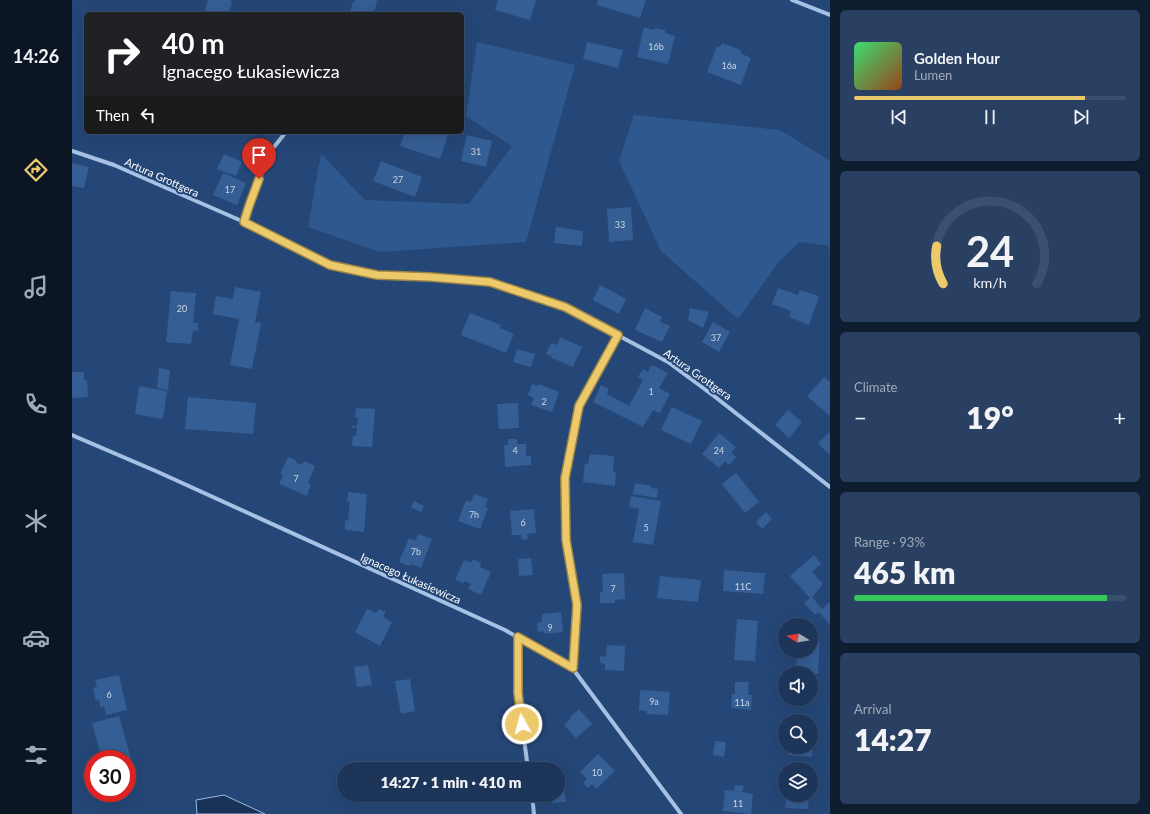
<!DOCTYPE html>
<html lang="en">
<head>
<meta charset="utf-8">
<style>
  body { margin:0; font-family:Lato,sans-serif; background:#294062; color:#f1f3f6; height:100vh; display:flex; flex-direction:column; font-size:15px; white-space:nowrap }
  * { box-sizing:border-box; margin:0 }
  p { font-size:13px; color:#a0abba }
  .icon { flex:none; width:22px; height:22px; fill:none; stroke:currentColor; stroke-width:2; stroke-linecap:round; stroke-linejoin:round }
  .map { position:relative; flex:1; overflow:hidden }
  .side { display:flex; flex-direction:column; gap:10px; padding:10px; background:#0f1d31; width:320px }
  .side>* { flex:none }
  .top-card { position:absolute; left:12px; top:12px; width:380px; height:122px; border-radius:6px; box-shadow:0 4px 16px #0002,0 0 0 1px #3a506f; background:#202124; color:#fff; overflow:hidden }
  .needle { width:26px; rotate:281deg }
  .fabs { position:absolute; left:706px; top:618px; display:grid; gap:8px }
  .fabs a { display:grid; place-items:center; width:40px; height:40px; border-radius:50%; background:#1c3559; box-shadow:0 4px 16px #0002,0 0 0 1px #3a506f; font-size:20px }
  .speed { position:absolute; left:12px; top:750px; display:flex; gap:8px; font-size:20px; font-weight:700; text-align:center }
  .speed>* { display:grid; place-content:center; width:52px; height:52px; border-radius:50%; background:#1c3559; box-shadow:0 4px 16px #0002,0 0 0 1px #3a506f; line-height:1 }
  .speed .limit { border:6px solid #d22; background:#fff; color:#111 }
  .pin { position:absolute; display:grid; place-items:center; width:34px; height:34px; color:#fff; margin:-41px -17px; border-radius:50% 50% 50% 0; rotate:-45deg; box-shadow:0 0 4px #0007 }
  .pin .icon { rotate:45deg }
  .me { position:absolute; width:44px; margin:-22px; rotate:353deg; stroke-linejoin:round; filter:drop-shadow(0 0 3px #0008) }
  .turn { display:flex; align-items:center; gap:14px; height:84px; padding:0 12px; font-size:18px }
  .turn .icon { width:52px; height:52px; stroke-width:2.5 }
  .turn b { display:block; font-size:28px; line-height:34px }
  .then { display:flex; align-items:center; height:38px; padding:0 12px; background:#0003; gap:8px; font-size:15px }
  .big { font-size:30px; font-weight:800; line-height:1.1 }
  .side .widget { flex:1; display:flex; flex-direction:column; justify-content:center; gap:6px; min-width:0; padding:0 14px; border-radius:6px; background:#294062 }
  .side .dial { align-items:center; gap:0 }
  .dial svg { height:104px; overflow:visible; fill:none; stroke:#3a506f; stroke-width:7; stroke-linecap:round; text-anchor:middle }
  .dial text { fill:#f1f3f6; stroke:none }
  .song { display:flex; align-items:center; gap:12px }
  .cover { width:48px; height:48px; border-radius:6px; background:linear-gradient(135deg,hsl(140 70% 55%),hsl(20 70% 35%)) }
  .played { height:4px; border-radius:2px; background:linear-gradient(90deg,#ecc96b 85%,#3a506f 85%) }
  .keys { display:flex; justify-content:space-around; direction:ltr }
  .heat { display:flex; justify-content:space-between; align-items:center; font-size:22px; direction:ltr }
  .charge { height:6px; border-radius:3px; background:linear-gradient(90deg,#34c759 93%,#3a506f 0) }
  .trip { position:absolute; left:265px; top:762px; width:228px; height:40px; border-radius:20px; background:#1c3559; box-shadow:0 4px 16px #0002,0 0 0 1px #3a506f; font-weight:800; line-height:40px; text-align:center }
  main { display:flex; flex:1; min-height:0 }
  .tabs { display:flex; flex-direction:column; width:72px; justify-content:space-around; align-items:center; background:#0b1524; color:#a0abba }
  .tabs .icon { width:28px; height:28px }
  .tabs .on { color:#ecc96b }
  .tabs b { font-size:18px; color:#f1f3f6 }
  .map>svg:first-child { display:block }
</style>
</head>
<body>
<main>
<nav class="tabs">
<b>14:26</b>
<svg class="icon on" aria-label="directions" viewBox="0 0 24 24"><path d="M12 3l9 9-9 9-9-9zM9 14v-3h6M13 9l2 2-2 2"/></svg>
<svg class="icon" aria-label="music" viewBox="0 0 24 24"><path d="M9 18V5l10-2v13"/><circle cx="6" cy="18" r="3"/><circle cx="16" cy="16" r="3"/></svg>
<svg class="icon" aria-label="phone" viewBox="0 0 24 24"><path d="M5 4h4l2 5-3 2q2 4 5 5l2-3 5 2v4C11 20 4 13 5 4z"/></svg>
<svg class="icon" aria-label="climate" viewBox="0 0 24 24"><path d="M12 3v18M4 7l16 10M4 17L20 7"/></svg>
<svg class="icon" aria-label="car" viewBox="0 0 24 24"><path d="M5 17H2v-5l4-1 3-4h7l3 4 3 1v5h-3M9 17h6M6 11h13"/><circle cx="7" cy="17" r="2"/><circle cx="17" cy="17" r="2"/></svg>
<svg class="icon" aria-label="filters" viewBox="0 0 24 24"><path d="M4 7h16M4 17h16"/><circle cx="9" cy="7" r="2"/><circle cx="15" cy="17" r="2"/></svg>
</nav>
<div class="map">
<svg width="758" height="814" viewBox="0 0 758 814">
  <rect width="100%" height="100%" fill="#254777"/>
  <g fill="#2f598e">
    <path d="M405 42 503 65 454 242 308 252 236 227 249 154 293 200 397 204 440 146 394 116Z"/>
    <path d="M562 115 708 130 758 161V259L757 246 728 242 708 260 666 319 589 251 547 161Z"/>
  </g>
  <path fill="#193358" stroke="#9abbe3" d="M152 795 193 814H125L124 800Z"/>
  <g fill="#355e94">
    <path d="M136 0H156L160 1 157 14H132Z"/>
    <path d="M283 0H305L303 10H301L300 14H277L281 2 282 3Z"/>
    <path d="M426 0H464L458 20 423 10Z"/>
    <path d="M526 0H574L568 18 525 5Z"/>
    <path d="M572 27 582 30 583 28 593 30V33L603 36 596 64 565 57Z"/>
    <path d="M515 42 551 50 546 68 511 59Z"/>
    <path d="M650 43 669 50 668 53 679 58 669 85 635 72 645 46 648 47Z"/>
    <path d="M333 132H356L365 135 366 132H377L368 159 328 146Z"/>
    <path d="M395 135 420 141 414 167 389 161Z"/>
    <path d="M152 154 170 162 164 176 145 169Z"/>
    <path d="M309 161 350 177 343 197 301 181Z"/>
    <path d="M0 163 17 167 12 188 0 186Z"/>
    <path d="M151 173 174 183 165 205 141 195Z"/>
    <path d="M559 207 561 240 537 242 535 209Z"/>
    <path d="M484 227 511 231 510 246 482 243Z"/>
    <path d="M528 285 554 299 547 314 521 300Z"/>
    <path d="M163 287 189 292 183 322 189 323 180 369 158 365 167 319 141 314 144 296 161 299Z"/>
    <path d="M706 288 726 295 728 290 747 296 737 325 717 317 719 311 700 304Z"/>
    <path d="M99 291 124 293 121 323H126V331L121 330 119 344 94 342Z"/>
    <path d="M573 308 590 317 588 322 598 326 590 342 563 330Z"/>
    <path d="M618 308 637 312 631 328 616 320Z"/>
    <path d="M398 313 429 325 428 328 442 334 434 353 389 335Z"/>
    <path d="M641 322 658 332 647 352 630 342Z"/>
    <path d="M488 337 510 347 501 367 480 358V356L474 354 479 343 485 345Z"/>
    <path d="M445 349 463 354 459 367 441 362Z"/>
    <path d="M580 365 596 373 587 388 598 394 588 413 581 410 571 427 521 402 529 385 537 389 535 394 557 406 571 380 566 377 571 369 576 372Z"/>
    <path d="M87 368 98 370 96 390 85 388Z"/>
    <path d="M0 372H12V380H15L16 397 0 398Z"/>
    <path d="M752 377 758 382V416L735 396Z"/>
    <path d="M460 384 467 386V384L487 392 480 412 459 405 462 398 456 395Z"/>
    <path d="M67 386 95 391 91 419 63 414Z"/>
    <path d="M116 397 184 403 181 434 113 429Z"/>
    <path d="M446 403 447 428 427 429 425 404Z"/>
    <path d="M600 407 630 421 619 444 589 430Z"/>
    <path d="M284 408 303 409 300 447 280 446 281 436H284L285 428 280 427V426H285L286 418 283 417Z"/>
    <path d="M716 410 730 422 717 438 703 425Z"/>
    <path d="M758 432V455L746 443Z"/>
    <path d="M647 433 664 447 659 453 664 457 657 465 653 461 647 468 630 454Z"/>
    <path d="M436 439H445V444H454V456H459V465L433 467 432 445H436Z"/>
    <path d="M518 454 542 456 541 472H544L543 486 511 482 513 463 516 464Z"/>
    <path d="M216 457 224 460 223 462 230 465 232 461 243 466 236 483 239 484 235 496 207 484 211 475 208 474Z"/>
    <path d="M664 473 687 502 673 513 650 484Z"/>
    <path d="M563 483 579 486V488L586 489 585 498 561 494Z"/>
    <path d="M276 492 295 494 292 532 273 530V520L276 521 277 511 278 502H275Z"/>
    <path d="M402 494 416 499 413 507 416 508 408 529 386 521 394 500 399 502Z"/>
    <path d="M559 496 589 501 581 545 561 542 567 509 557 507Z"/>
    <path d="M342 501 352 506 349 512 339 507Z"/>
    <path d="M462 509 464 533 455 534 456 539 450 540 449 535H440L438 511Z"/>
    <path d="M694 512 700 519 690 529 684 522Z"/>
    <path d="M346 534 360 539 349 568 339 564 338 566 327 562 337 538 343 541Z"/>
    <path d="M742 555 749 564 740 572 751 584 740 597 750 609 758 602V625L747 612 743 615 732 603 738 598 718 576Z"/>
    <path d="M459 558 461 575 447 576 446 559Z"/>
    <path d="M401 559 409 563 408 567 419 572 409 595 396 589 399 584 393 581 392 583 383 580 392 560 399 563Z"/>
    <path d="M652 570 693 573 691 594 651 591Z"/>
    <path d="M552 573 553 599 543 600V603H528V592H531L530 574Z"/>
    <path d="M588 576 629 580 626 602 585 598Z"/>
    <path d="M295 609 304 613 307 609 314 612 311 617 320 622 308 646 283 632Z"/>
    <path d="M489 612 491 632 472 634V631L466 632 465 623 470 622V614Z"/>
    <path d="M665 619 686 621 683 661 662 660Z"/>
    <path d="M739 641 748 642 746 674 723 672 724 663H725L726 655H725V651H739Z"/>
    <path d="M535 645 553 646 552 671 533 670V664L528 663V656L534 657Z"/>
    <path d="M296 665 300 685 285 687 282 667Z"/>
    <path d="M47 675 55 710 34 715 32 706 28 707 27 700 24 701 21 688 25 687 23 680Z"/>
    <path d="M338 679 343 711 329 714 323 681Z"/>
    <path d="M663 682H677L676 695H680L679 710 659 708 660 694H663Z"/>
    <path d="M568 690 598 692 596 715 575 714V711L567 710Z"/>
    <path d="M507 709 520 724 504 738 492 725 499 718 498 717Z"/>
    <path d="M47 716 59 759 55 760V759H30L20 723Z"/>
    <path d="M739 725H742L740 757 717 755 718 747H739Z"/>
    <path d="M643 741 654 742 652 757 641 755Z"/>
    <path d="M526 754 543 771 524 789 520 784 516 788 511 783 515 779 508 772Z"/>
    <path d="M663 785 672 786 670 792 681 794 679 814 651 811 653 790 662 791Z"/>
    <path d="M492 788 494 802 480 803 479 795H486V789Z"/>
    <path d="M715 795H737L736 809 713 808 714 798H715Z"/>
  </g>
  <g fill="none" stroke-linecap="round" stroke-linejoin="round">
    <g stroke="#a6c1e3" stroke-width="4">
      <path d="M720 0 758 15"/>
      <path d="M0 151 42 165 172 222 258 265 305 275 358 277 418 282 493 307 596 362 642 396 758 487"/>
      <path d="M172 222 177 206 198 152 214 132"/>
      <path d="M0 435 86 472 433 630 501 669 609 814"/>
      <path d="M447 637 446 693 456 769"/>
      <path d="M501 669 505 605 494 540 493 478 507 406 546 335"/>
      <path d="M460 795 462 814"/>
    </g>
  </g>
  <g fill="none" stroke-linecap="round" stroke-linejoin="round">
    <defs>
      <path id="route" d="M187 179 177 206 172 222 258 265 305 275 358 277 418 282 493 307 546 335 507 406 493 478 494 540 505 605 501 668 446 637V693L450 724"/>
    </defs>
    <use href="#route" stroke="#998346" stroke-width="10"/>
    <use href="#route" stroke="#ecc96b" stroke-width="7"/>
  </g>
  <g text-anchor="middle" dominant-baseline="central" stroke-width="4" stroke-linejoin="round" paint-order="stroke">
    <g font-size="9" fill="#ccd7e4">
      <text x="584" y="46">16b</text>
      <text x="657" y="65">16a</text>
      <text x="404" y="151">31</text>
      <text x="326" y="179">27</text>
      <text x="158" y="189">17</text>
      <text x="548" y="224">33</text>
      <text x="110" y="308">20</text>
      <text x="644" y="337">37</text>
      <text x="579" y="391">1</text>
      <text x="472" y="401">2</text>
      <text x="443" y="450">4</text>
      <text x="647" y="450">24</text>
      <text x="224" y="478">7</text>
      <text x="402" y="514">7h</text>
      <text x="451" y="522">6</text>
      <text x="574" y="527">5</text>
      <text x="344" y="551">7b</text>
      <text x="671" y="586">11C</text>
      <text x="541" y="588">7</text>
      <text x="478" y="627">9</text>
      <text x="37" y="694">6</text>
      <text x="582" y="701">9a</text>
      <text x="670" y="702">11a</text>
      <text x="525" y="772">10</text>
      <text x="666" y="803">11</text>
    </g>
    <g font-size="11" fill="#fff" stroke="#254777">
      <text transform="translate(90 177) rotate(24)">Artura Grottgera</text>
      <text transform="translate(626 374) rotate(35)">Artura Grottgera</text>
      <text transform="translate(339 578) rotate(24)">Ignacego Łukasiewicza</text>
    </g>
  </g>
</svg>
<div class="fabs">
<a><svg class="needle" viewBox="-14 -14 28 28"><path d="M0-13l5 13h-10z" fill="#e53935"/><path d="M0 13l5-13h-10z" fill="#a0abba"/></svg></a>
<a><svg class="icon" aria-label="sound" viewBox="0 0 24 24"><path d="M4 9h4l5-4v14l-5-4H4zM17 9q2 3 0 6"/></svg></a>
<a><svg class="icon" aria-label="search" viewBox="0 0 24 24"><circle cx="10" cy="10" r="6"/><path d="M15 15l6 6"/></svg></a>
<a><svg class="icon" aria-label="layers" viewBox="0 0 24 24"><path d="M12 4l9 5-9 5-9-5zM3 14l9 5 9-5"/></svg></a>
</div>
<div class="speed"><div class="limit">30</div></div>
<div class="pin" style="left:187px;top:179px;background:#d93025"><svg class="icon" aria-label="arrive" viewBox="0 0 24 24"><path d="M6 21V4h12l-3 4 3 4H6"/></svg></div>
<svg class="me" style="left:450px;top:724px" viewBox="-20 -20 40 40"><circle r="17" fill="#ecc96b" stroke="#fff" stroke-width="3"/><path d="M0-11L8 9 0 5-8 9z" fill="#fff"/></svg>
<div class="trip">14:27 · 1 min · 410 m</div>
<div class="top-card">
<div class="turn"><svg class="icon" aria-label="right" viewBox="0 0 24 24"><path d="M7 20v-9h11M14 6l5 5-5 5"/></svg><div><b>40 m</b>Ignacego Łukasiewicza</div></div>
<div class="then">Then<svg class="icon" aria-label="left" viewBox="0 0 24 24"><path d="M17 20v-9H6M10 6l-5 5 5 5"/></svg></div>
</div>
</div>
<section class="side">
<div class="widget">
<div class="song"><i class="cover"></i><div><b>Golden Hour</b><p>Lumen</p></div></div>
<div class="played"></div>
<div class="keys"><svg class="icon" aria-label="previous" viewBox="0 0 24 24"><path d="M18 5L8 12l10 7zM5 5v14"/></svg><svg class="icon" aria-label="pause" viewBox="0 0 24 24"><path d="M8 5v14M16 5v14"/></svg><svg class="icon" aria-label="next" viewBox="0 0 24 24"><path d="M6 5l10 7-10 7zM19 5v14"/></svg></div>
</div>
<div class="widget dial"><svg viewBox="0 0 100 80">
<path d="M14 69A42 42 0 1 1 86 69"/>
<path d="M14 69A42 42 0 0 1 9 40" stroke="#ecc96b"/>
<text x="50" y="56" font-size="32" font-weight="700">24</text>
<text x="50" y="72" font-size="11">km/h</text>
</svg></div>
<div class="widget"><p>Climate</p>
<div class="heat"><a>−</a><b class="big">19°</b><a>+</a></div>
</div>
<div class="widget"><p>Range · 93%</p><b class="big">465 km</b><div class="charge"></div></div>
<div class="widget"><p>Arrival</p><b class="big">14:27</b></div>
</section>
</main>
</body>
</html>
